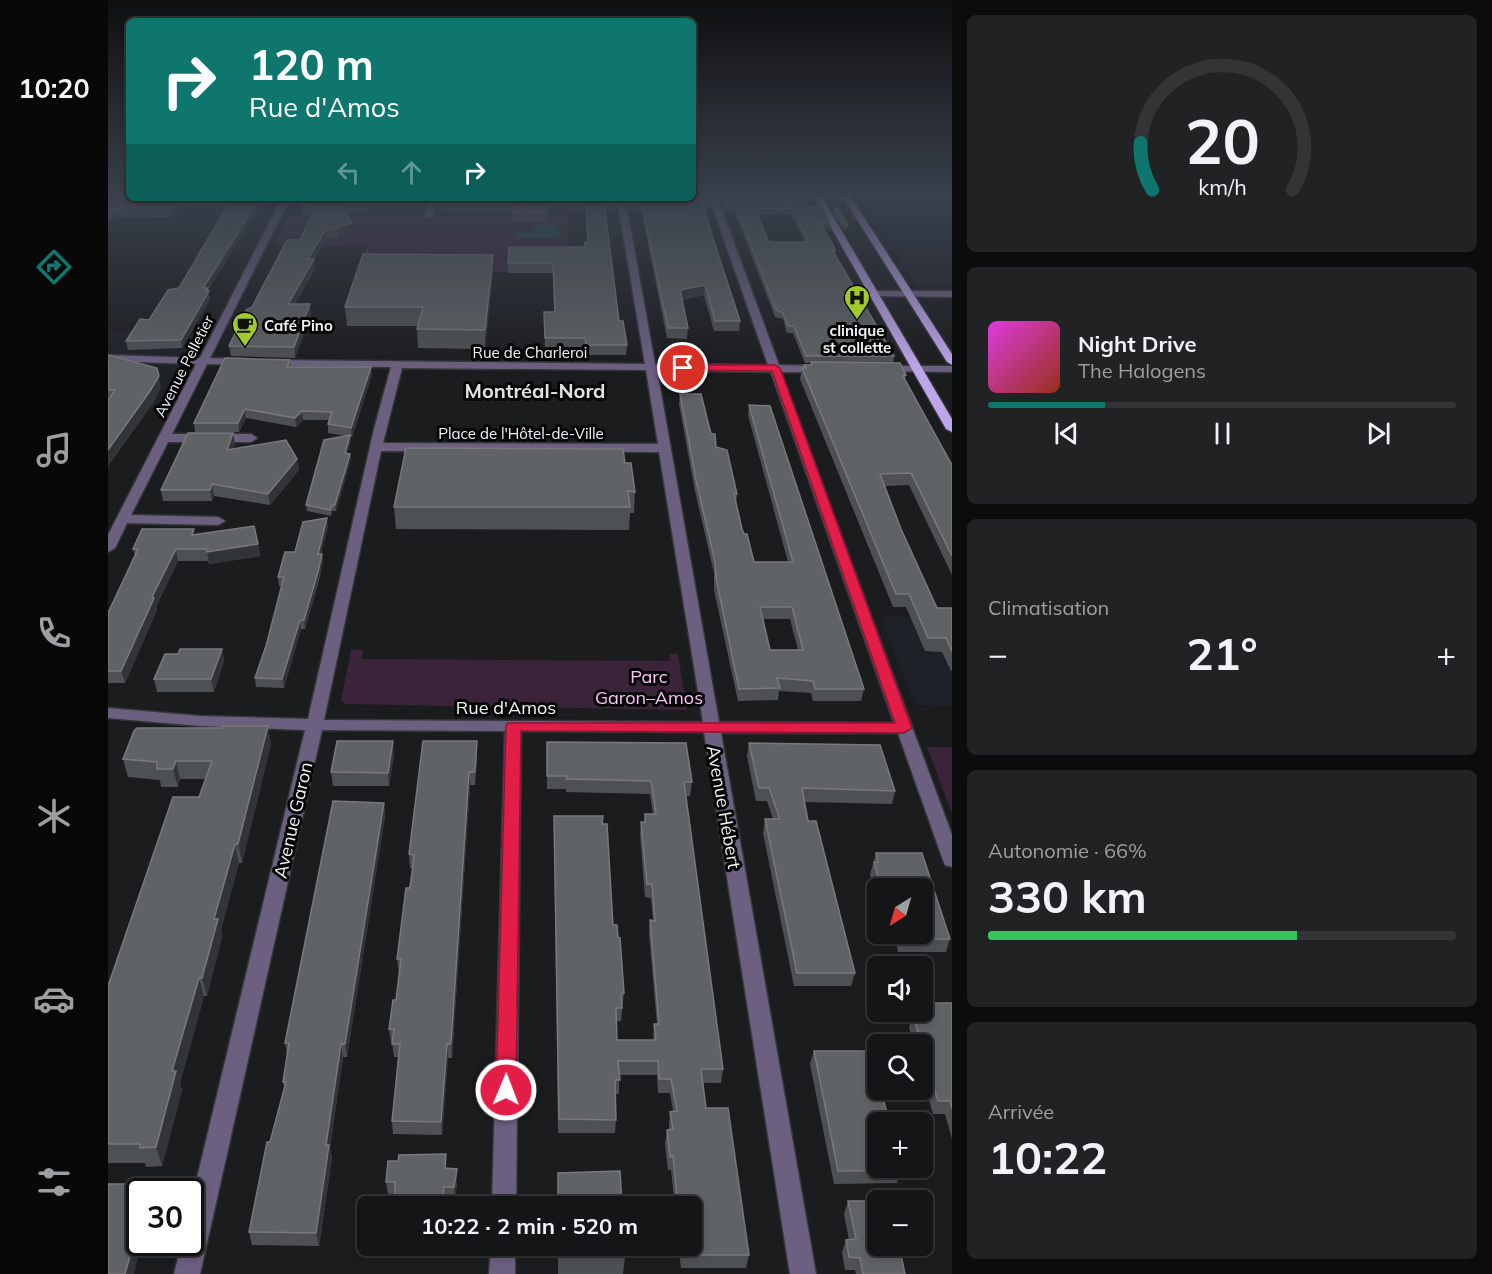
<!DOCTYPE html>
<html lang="fr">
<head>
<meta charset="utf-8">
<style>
  body { margin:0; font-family:Mulish,sans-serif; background:#212223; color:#f1f3f6; height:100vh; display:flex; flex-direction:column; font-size:22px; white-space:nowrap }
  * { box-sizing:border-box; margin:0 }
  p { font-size:20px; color:#9d9fa1 }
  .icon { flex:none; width:33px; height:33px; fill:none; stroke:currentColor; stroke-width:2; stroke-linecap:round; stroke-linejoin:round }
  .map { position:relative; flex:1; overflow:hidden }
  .panel { display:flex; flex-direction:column; gap:15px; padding:15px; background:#0b0c0c; width:540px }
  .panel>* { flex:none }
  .banner { position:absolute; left:18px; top:18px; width:570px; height:183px; border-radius:9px; box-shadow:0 3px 9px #0003,0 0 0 2px #333435; background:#0f766e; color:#fff; overflow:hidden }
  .needle { width:39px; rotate:217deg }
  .controls { position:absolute; left:759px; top:878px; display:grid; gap:12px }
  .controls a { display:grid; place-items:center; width:66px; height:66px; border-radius:9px; background:#141516; box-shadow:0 3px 9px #0003,0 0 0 2px #333435; font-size:30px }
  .speed { position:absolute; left:18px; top:1178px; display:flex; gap:12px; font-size:30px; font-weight:700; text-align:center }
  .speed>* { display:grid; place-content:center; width:78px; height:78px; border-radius:50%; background:#141516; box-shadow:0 3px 9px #0003,0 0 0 2px #333435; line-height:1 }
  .speed .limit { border:3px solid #111; border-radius:9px; background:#fff; color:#111 }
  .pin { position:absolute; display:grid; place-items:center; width:51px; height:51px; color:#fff; margin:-26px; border:3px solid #fff; border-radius:50%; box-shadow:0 2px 6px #0007 }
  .me { position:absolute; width:66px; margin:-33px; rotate:1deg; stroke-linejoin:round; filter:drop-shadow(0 0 4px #0008) }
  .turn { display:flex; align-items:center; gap:21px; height:126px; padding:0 24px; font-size:27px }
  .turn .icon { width:78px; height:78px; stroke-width:2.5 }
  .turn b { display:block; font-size:42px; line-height:51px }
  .lanes { display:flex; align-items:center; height:57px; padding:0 24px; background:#0003; justify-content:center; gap:30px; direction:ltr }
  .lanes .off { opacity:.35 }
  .big { font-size:45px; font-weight:700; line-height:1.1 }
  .panel .widget { flex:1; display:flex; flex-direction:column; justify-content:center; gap:9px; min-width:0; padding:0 21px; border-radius:9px; background:#212223 }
  .panel .dial { align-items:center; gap:0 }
  .dial svg { height:156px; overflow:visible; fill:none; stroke:#333435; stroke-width:7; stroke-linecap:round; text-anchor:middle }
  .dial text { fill:#f1f3f6; stroke:none }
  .song { display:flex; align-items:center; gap:18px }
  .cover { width:72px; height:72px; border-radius:9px; background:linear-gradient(135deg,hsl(300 70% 55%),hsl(10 70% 35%)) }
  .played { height:6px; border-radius:3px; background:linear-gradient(90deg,#0f766e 25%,#333435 25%) }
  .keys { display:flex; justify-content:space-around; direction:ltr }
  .heat { display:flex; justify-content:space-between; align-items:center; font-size:33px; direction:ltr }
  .charge { height:9px; border-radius:4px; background:linear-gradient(90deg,#34c759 66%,#333435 0) }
  .trip { position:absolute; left:249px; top:1196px; width:345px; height:60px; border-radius:9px; background:#141516; box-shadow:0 3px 9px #0003,0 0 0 2px #333435; font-weight:700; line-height:60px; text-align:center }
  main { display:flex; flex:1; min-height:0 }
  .menu { display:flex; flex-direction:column; width:108px; justify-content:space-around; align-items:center; background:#080809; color:#9d9fa1 }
  .menu .icon { width:42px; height:42px }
  .menu .selected { color:#0f766e }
  .menu b { font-size:27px; color:#f1f3f6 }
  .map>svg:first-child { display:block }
</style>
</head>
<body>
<main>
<nav class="menu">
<b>10:20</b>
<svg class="icon selected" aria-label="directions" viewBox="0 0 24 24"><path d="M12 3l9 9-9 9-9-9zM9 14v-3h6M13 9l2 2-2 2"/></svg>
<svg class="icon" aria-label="music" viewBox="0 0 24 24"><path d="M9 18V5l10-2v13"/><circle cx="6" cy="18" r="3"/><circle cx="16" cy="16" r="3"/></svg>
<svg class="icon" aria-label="phone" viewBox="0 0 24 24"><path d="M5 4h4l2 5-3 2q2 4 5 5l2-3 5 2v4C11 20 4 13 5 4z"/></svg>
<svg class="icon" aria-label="climate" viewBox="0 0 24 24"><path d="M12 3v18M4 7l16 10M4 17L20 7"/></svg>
<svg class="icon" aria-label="car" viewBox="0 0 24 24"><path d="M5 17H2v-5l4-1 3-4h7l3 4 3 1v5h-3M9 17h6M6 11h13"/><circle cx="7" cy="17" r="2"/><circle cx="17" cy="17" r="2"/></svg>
<svg class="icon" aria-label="filters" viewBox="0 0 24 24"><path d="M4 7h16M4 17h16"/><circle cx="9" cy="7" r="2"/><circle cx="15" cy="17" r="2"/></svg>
</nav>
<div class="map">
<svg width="844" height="1274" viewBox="0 0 844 1274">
  <rect width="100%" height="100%" fill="#1b1c1e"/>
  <g fill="#1f2129">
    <path d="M747 194H844V287L810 286Z"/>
    <path d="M0 330 96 333 52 413 0 410Z"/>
    <path d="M772 617H844V706L807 705Z"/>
  </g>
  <g fill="#3b2439">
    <path d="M180 217H460L462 257 400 272H254L258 247 165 245Z"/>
    <path d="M243 649 255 650 254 659 562 661 561 654H570L579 710 238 704 233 701Z"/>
    <path d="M819 747H844V813Z"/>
  </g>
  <path fill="#164d57" d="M426 225H450L451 238H407V231H426Z"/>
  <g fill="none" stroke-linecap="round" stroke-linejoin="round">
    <defs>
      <g id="street">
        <path d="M600 194H608L671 365 712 366 717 369 712 372H673L844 835V867L837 865 835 860 790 733H613L708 1274H682L596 732 413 731 408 1206H384L397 731 214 730 92 1274H66L74 1242H82V1207L197 730 92 726 0 718V708L92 716 200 719 266 429 283 367 163 366 158 363 163 360 537 364 509 198H517L547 364 660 365ZM294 368 538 370 550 444 275 443ZM549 370 663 372 786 723 611 722ZM273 451 551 452 595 722 216 720Z"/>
        <path d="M675 196H740L744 198 740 200H672V196Z"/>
        <path d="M174 198H182L102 358 136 359 141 362 136 365 99 364 64 434H143L149 438 143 442H60L23 515 110 517 117 521 110 525 19 523 7 548 0 552V535L88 364 0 361V355L92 358Z"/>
        <path d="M321 198H329L324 216 320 218 316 216Z"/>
        <path d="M415 198H423L422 215 418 217 414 215Z"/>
        <path d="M766 291H844V297L763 296 761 294Z"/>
        <path d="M775 366H844V372L771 371V367Z"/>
        <path d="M383 1245H407V1274H381Z"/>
      </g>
      <g id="primary">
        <path d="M704 194H712L844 419V432L838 429Z"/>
        <path d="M733 194H741L844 354V365L839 362Z"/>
      </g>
    </defs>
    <use href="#street" stroke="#353638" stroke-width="3"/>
    <use href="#primary" stroke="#353638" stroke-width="3"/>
    <use href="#street" fill="#6c6081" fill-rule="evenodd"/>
    <use href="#primary" fill="#bea6eb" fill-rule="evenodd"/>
  </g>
  <g fill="#4e5153" fill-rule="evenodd">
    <path d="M0 194 157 198 100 290 102 299 74 348 20 350 18 341 41 320 71 288 118 208 76 207 62 217 10 218Z"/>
    <path d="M614 196 702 207 722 223 721 229H715L727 251 726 254 786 356 785 363 798 375 797 379 844 465V575L801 485 777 486 793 529 829 608H844V671H843L834 652 817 651 798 607H785L692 379 694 368H696V365H702L703 363H697L685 333H679L675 319 667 317 626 210H616L613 202ZM683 214 697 242H661L650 216H651V215Z"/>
    <path d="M197 198H320L316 209H260L258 212H238L244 223 245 232 231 235 230 238H219L206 260 207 269 187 304H202L203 315 187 358 123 356 121 346 144 307 192 240 203 215H195L194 206Z"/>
    <path d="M328 198H413V207L417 210 423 208 424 198 509 201V210H497L511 321 519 345 518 355H478L477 349H437L436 312H446L445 273H400V263L477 247V242H479L477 210 439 209V222H404V211H336L335 209H328Z"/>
    <path d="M519 198H585L604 201 603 210H597L602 229 632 321 631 331H606L596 295 574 300 580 328 579 339 559 338 533 210H521Z"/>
    <path d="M726 208 740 225 739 229H735L725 212Z"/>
    <path d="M385 272 377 349 310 348 309 329 310 326H239L237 307Z"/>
    <path d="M0 355 53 387 45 403 0 466Z"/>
    <path d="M182 360 183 367H263L264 375 244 437H242L243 441 239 454H242L243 459 228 511H224L223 516 199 511 198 505 238 436 220 433V424L221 420H195L188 427 138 418 131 432H87L86 423Z"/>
    <path d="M572 394 603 434 629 494 628 505 634 529 646 562H680L640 415 641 405 756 689 753 701H705L703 693 671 691 670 700 630 701 606 590V573L587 491 571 404ZM655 619H682L690 650H662Z"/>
    <path d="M127 444 125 449 189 459 191 470 162 505 106 496 104 501H55L53 490Z"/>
    <path d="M517 463 527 492 526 513H522L521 530 288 529 286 507Z"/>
    <path d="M220 526 213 554H214L215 562 211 580 197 629H193L176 688 148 687 147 678 158 646 174 586H171L170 577 187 552Z"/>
    <path d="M87 535 150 544 152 556 101 564 100 561H70L48 607 49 610 17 683H0V613L27 555 25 549Z"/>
    <path d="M114 649 116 661 106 692H49L46 679 70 654Z"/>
    <path d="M439 742 584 782 582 796H578L615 1069 613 1083H595L598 1108 641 1255 638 1268H573L570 1245H584V1206H567L563 1170H560L557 1144 559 1130H561V1125L562 1112 565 1111 562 1093H550L549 1075H511V1094H507L508 1120 507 1133H450L446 829 494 824 505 925 516 993 513 1021H508L509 1040H545L546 1024H549L541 934 542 920 545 921 543 898 537 897 532 835 533 822H536L537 814H545L542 794 458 792V789H439Z"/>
    <path d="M641 743 787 791 784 804 696 802 700 821 747 973 743 986H686L655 833 657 819H665L659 801H648L639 756Z"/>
    <path d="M163 744 134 863H131L113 929 114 937 99 996H96L72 1083 74 1090 54 1166 38 1167 37 1163H0V986L91 797 98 779H72L70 787H53L52 780 20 777 15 759Z"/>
    <path d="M286 754 281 786H225L223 772Z"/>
    <path d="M369 754 367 785H362L344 1058H340L334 1135 285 1134 284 1121 290 1057H286L284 1042H283L281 1029 288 1000 292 972H291L289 959 304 868H302L301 854Z"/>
    <path d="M276 803 277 816 239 1057H235L222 1148 224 1158 211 1246 144 1245 141 1232 176 1087 175 1082 179 1054 177 1043Z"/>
    <path d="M768 853H814L842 939 838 952H790L788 942H782L779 933H814V888H770V900L762 875Z"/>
    <path d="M844 1003V1139L837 1114H825L814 1077V1044H805L801 1027 805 1014H809L810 1011H814Z"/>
    <path d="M706 1051 793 1170 789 1183 726 1184 702 1064Z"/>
    <path d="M339 1168 349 1169V1182L347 1200H337V1206H287V1195H280L278 1182Z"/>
    <path d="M740 1201 797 1274H748L747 1270H737L734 1252 738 1240H741L736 1214Z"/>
    <path d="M450 1245H516L517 1257 515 1274H450Z"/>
  </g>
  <g fill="#323537">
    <path d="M152 198H157L100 290 102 299 74 348 73 340 95 288Z"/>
    <path d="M316 198H320L316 209 315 200Z"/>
    <path d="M75 200 76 207 62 217 61 210Z"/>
    <path d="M8 211 10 218 0 228V219Z"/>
    <path d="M244 223 245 232 231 235 230 238V228L231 226Z"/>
    <path d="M218 229 219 238 206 260 207 269 181 315 180 304 200 259Z"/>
    <path d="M385 255V272L377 349V330Z"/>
    <path d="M597 285 596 295 571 300 572 290Z"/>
    <path d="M202 304 203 315 187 358 186 347Z"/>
    <path d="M263 367 264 375 244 437 243 428Z"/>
    <path d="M51 376 53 387 45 403 0 466V450Z"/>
    <path d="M137 409 138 418 131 432 130 423Z"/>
    <path d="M194 411 195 420 188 427 187 418Z"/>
    <path d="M125 433 127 444 121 461 119 450Z"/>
    <path d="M242 435 243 441 238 459 237 453Z"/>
    <path d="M242 454 243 459 228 511 227 505Z"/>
    <path d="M189 459 191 470 162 505 160 494Z"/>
    <path d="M104 484 106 496 104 501 102 490Z"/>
    <path d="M219 518 220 526 211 562 210 554Z"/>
    <path d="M150 544 152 556 101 564 99 552Z"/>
    <path d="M68 549 70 561 48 607 49 610 17 683 13 671 44 597Z"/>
    <path d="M214 554 215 562 197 629 196 620Z"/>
    <path d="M192 620 193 629 176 688 174 679Z"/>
    <path d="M114 649 116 661 106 692 103 679Z"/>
    <path d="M160 726 163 744 134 863 130 844Z"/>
    <path d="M285 741 286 754 281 786 280 773Z"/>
    <path d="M369 741V754L367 785V772Z"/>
    <path d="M68 761 72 779 70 787 65 769Z"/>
    <path d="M361 772 362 785 344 1058 343 1044Z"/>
    <path d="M276 803 277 816 239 1057 237 1044Z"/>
    <path d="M127 844 131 863 113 929 114 937 99 996 94 978 106 919Z"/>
    <path d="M91 978 96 996 72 1083 74 1090 54 1166 48 1147 64 1071Z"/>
    <path d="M233 1044 235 1057 222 1148 224 1158 211 1246 208 1233 218 1145Z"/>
    <path d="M339 1044 340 1058 334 1135 333 1122Z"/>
    <path d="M349 1169V1182L347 1200 346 1187Z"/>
    <path d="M41 1184 44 1191H39Z"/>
    <path d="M336 1187 337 1200V1206H335Z"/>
    <path d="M32 1221V1242H34L26 1274H17Z"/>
  </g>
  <g fill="#606365" stroke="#77797b" stroke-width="1.5" fill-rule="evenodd">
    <path d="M0 194H21V198H152L95 288H100L98 291H101L73 340 18 341 32 319 41 320 60 290 71 288 122 201 75 200 61 210 8 211 0 219Z"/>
    <path d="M585 194H602L604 201H595L602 229 632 321H607L597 285 572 290 580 328H560L533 201H522L521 198H585Z"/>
    <path d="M614 196H693L702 207H713L722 223H712L726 247 727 251H725L786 356H698L686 326H680L675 313 668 310 627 204H617ZM684 208 701 242H661L647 210H652L651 209Z"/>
    <path d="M197 198H316L315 200H259L258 203H232L244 223 231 226 230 228 218 229 200 259H206L180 304H202L186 347 121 346 138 310 144 307 179 240H192L207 206H194Z"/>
    <path d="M328 198H412V206L417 210 423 208 424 198H509V201H496L511 321H515L519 345H478L477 338H437L436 312H447L445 263H400L401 247H477V242H480L478 201 439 200V213H404V202H335V200H328Z"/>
    <path d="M726 208H730L740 225H736Z"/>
    <path d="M255 254 385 255 377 330 309 329 315 307H237Z"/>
    <path d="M0 355 49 368 51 376 42 391 0 450V400L7 390H0Z"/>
    <path d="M117 358 182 360 179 367H263L243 428 220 424 224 412 194 411 187 418 137 409 130 423H86Z"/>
    <path d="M703 362 792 363 798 375 795 376 844 465V556L803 473 772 474 793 529 829 608H844V652L838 638H820L801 594H788L694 368H698L696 365H704Z"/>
    <path d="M572 394H593L603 434H607L608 447 619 450 629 494H626L634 529 636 534H639L646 562H685L641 405 662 406 756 689H707L705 681 669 678 672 688 631 689 608 578 607 562 588 480ZM652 607H684L695 650H662Z"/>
    <path d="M80 433H125L119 450 178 440 189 459 160 494 104 484 102 490H53Z"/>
    <path d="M242 435 237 453 242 454 227 505H224L222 510 198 505 216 440Z"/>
    <path d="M298 448 515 449 517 463H523L527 492 520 491 522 507H286Z"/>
    <path d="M219 518 210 554H214L210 572 196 620H192L174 679 147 678 158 646 176 577H170L177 552H187L195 522Z"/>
    <path d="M146 526 150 544 99 552 98 549H68L44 597 46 598 13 671H0V613L30 549H25L34 529H86L84 535Z"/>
    <path d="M72 649H114L103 679H46L57 654H70Z"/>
    <path d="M115 726H160L130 844H127L106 919H110L94 978H91L64 1071H68L48 1147 32 1148V1144H0V986L65 797H91L104 761H68L65 769H49V762L15 759 26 731 29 728H114Z"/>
    <path d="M229 741H285L280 773 223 772Z"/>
    <path d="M315 741H369L367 772H361L343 1044H339L333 1122 284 1121 292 1044H284L286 1029H281L285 1000H288L293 959H289L298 888H302L304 874 306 855 301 854Z"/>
    <path d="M439 742 578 743 584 782H576L615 1069H593L598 1108H620L641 1255H575L574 1245H584V1206H570L565 1156 562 1157 559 1130 565 1129 562 1112 569 1111 563 1079H551L550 1061H510L512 1080H507L508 1120 451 1119 446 816H495L494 824H499L505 925H509L510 937 512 938 516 993 513 994 514 1008H508L509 1040H548L546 1024H551L542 920 547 921 544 884H539L533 822H537V814H548L543 781 458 779 459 776H439Z"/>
    <path d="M641 743 772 745 787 791 694 788 700 821H708L747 973H689L657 819H672L661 788H651Z"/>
    <path d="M225 801 276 803 237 1044H233L218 1145H221L208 1233 141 1232 159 1142H162L178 1082H175L181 1043H177Z"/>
    <path d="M768 853H814L842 939H794L792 933H814V888H773L766 862H770Z"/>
    <path d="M814 1003H844V1109L842 1101H830L814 1048V1044H813L805 1014H816L814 1010Z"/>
    <path d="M706 1051H763L770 1076V1089H773L781 1122H770V1167H792L793 1170 730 1171Z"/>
    <path d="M338 1154 337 1168 349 1169 346 1187H336L335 1201 287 1200V1182H278L280 1161H290L291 1155Z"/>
    <path d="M512 1171 514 1206H443L442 1202H450V1173Z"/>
    <path d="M0 1184H41L39 1191H32V1221L17 1274H0Z"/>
    <path d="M740 1201H770V1245H791L797 1274H755L752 1258 741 1257 738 1240 748 1239Z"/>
    <path d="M451 1245H516L517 1257H451Z"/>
  </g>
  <linearGradient id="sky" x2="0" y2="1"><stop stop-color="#0f0f10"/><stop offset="0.52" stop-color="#39404c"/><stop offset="1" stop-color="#39404c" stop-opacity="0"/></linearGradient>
  <rect width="844" height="372" fill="url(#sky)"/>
  <path fill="#e11d48" stroke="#92132f" stroke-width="1.5" d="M575 365H667L672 368 804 728 796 733 413 731 408 1090 405 1097 398 1100 391 1097 388 1090 398 726 400 723H787L664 371 572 370 571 368Z"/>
  <defs>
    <symbol id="hospital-pin" viewBox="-11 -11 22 30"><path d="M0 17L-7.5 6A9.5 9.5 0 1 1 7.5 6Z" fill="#a0c92b" stroke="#060607"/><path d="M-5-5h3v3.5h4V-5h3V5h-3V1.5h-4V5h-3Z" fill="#111"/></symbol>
    <symbol id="cafe-pin" viewBox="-11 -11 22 30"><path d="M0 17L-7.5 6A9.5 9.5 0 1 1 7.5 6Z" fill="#a0c92b" stroke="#060607"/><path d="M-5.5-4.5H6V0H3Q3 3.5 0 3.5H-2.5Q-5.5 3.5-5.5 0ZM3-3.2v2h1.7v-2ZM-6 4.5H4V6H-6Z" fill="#111"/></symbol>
  </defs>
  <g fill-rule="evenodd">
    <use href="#hospital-pin" x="734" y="283" width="30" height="40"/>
    <use href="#cafe-pin" x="122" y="310" width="30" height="40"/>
  </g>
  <g text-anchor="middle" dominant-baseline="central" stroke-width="6" stroke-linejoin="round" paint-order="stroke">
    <g font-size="15" font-weight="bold" fill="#f2f3f5" stroke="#060607" text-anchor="start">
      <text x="156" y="325">Café Pino</text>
      <text x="749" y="330" text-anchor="middle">clinique<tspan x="749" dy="17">st collette</tspan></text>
    </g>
    <g font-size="15" fill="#f2f3f5" stroke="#060607">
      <text x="422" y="352">Rue de Charleroi</text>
      <text transform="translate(76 366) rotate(-63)">Avenue Pelletier</text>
      <text x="413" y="433">Place de l'Hôtel-de-Ville</text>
    </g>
    <g font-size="18" fill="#f9c3f4" stroke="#060607">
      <text x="541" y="676">Parc<tspan x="541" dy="21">Garon–Amos</tspan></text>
    </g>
    <g font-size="18" fill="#f2f3f5" stroke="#060607">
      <text x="398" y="707">Rue d'Amos</text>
      <text transform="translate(616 807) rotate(80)">Avenue Hébert</text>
      <text transform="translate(185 820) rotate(-77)">Avenue Garon</text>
    </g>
    <g font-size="20" font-weight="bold" fill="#e0e2e5" stroke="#060607">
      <text x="427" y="390">Montréal-Nord</text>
    </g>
  </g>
</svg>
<div class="controls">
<a><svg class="needle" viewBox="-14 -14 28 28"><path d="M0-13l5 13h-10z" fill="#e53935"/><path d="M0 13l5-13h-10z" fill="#9d9fa1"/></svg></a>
<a><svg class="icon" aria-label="sound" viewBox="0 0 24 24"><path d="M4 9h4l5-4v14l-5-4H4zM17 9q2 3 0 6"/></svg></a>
<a><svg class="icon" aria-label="search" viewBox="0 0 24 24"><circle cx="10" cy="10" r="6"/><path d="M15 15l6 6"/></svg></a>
<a>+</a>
<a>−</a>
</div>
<div class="speed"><div class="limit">30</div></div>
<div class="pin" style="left:575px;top:368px;background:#d93025"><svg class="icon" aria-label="arrive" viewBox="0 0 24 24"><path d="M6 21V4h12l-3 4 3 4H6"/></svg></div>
<svg class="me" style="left:398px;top:1090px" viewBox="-20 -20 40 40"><circle r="17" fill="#e11d48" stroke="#fff" stroke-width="3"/><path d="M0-11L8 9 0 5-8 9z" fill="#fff"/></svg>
<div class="trip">10:22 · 2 min · 520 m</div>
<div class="banner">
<div class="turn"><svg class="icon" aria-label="right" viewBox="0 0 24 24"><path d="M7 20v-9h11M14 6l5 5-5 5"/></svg><div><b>120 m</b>Rue d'Amos</div></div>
<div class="lanes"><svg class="icon off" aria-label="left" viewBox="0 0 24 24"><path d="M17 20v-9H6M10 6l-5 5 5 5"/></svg><svg class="icon off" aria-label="ahead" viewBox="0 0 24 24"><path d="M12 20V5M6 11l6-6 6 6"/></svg><svg class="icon" aria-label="right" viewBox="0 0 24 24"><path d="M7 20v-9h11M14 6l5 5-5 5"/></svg></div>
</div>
</div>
<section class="panel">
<div class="widget dial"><svg viewBox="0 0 100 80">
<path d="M14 69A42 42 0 1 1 86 69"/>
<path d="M14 69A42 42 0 0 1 8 45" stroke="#0f766e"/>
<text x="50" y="56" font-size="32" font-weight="700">20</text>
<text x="50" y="72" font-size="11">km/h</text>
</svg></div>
<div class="widget">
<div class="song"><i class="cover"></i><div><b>Night Drive</b><p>The Halogens</p></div></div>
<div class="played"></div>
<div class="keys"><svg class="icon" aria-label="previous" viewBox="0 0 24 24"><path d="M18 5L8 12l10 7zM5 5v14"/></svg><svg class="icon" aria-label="pause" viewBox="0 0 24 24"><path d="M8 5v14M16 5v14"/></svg><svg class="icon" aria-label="next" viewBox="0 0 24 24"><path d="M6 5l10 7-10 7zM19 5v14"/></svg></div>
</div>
<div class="widget"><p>Climatisation</p>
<div class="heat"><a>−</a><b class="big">21°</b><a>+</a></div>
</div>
<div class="widget"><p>Autonomie · 66%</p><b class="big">330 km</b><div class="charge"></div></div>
<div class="widget"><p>Arrivée</p><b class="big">10:22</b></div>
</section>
</main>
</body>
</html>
